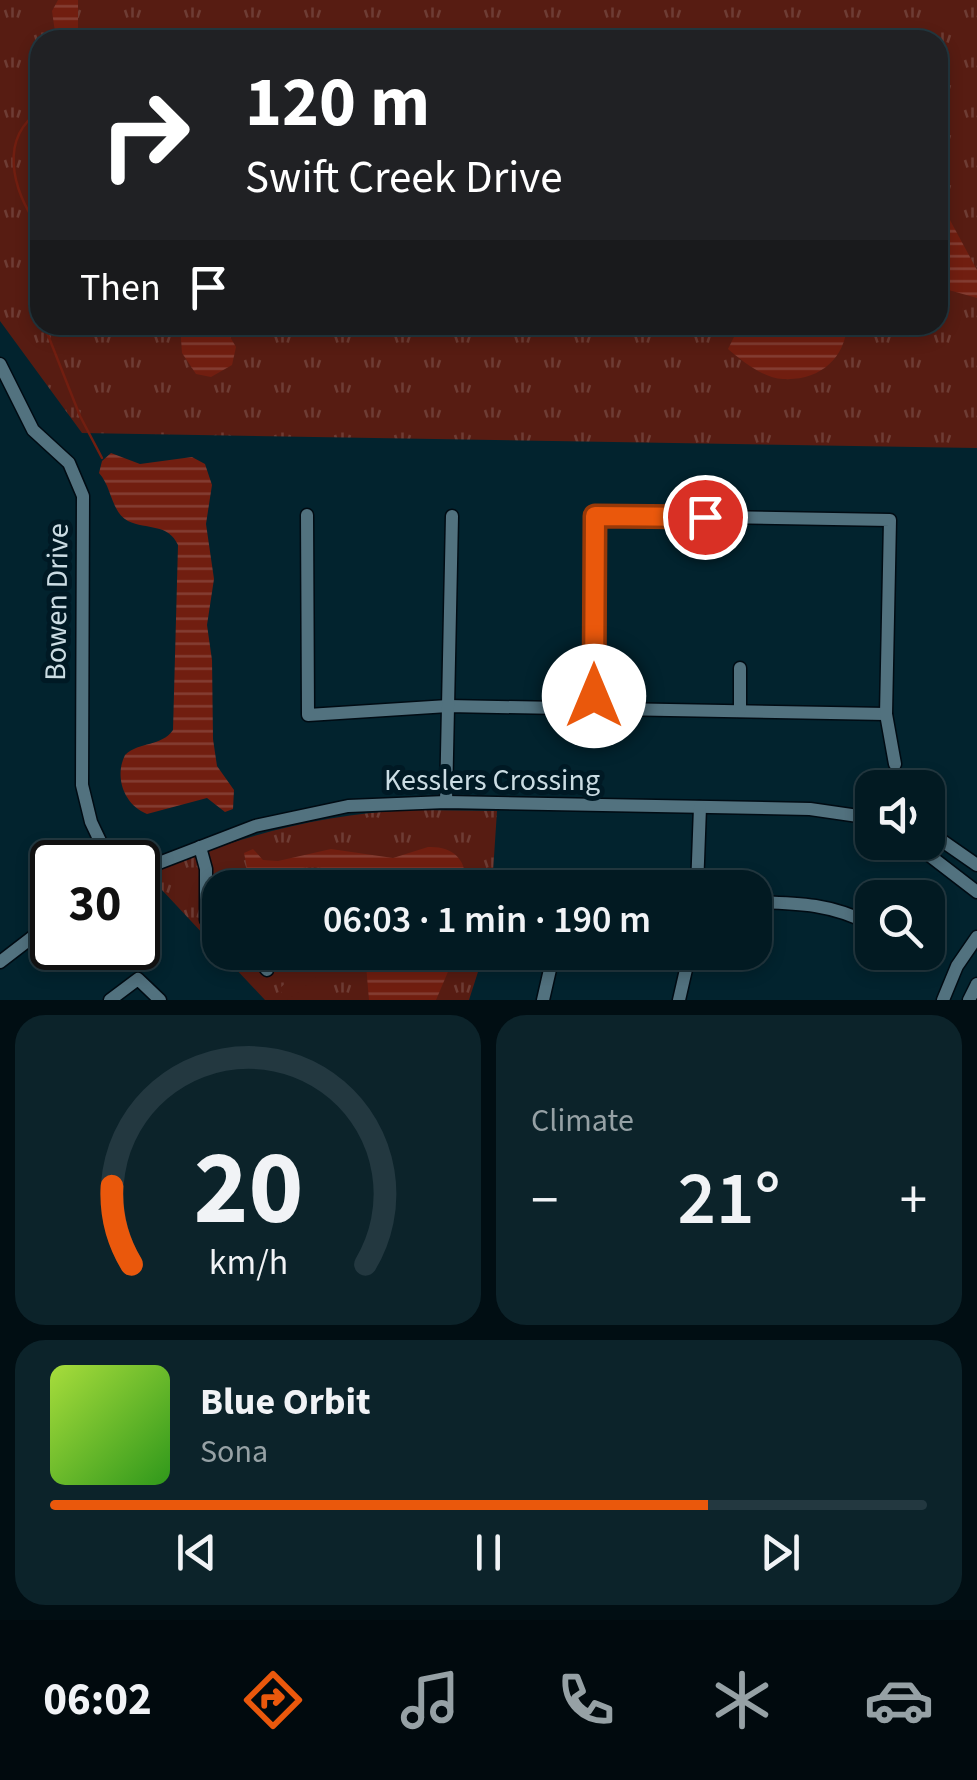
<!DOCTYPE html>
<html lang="en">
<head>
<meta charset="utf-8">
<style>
  body { margin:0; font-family:"Source Sans 3",sans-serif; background:#0c232a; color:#f1f3f6; height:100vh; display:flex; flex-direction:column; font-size:38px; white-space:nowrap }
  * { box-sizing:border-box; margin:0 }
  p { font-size:32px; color:#96a1a5 }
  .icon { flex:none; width:55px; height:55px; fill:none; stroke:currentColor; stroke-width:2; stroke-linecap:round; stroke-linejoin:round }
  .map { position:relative; height:1000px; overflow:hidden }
  .side { display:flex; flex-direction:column; gap:15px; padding:15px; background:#010e13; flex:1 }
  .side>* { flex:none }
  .top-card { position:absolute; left:30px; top:30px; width:918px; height:305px; border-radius:30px; box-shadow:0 5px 15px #0003,0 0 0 2px #233840; background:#202124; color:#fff; overflow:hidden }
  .fabs { position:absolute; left:855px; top:770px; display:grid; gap:20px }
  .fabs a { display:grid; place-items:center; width:90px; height:90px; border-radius:20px; background:#021a22; box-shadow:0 5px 15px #0003,0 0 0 2px #233840; font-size:50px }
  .speed { position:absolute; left:30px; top:840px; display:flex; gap:20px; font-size:50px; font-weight:700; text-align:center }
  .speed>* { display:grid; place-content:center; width:130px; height:130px; border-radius:50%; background:#021a22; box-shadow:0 5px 15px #0003,0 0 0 2px #233840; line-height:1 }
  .speed .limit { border:5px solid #111; border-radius:15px; background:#fff; color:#111 }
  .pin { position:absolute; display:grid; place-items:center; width:85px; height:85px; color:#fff; margin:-42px; border:5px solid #fff; border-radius:50%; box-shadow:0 2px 10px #0007 }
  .me { position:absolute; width:110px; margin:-55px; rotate:0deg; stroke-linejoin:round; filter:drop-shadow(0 0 8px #0008) }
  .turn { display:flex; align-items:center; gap:35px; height:210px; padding:0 50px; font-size:45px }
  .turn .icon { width:130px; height:130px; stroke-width:2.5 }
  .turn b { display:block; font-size:70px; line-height:85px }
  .then { display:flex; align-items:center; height:95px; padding:0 50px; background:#0003; gap:20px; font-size:38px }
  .big { font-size:75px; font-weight:600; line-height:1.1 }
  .side .tile { flex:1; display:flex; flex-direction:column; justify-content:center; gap:15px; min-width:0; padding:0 35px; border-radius:30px; background:#0c232a }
  .side .dial { align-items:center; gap:0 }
  .dial svg { height:260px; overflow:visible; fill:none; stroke:#233840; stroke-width:7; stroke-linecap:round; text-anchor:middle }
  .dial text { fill:#f1f3f6; stroke:none }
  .song { display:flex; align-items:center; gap:30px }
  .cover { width:120px; height:120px; border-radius:15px; background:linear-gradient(135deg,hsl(80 70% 55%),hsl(110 70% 35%)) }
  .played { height:10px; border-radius:5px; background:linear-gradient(90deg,#ea580c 75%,#233840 75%) }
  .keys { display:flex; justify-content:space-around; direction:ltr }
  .heat { display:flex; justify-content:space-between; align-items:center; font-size:55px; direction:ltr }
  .side .tiles { flex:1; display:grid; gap:15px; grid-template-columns:1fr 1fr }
  .tile:last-child { grid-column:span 2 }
  .trip { position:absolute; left:202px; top:870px; width:570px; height:100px; border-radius:30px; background:#021a22; box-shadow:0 5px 15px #0003,0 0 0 2px #233840; font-weight:600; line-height:100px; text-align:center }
  .dock { display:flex; height:160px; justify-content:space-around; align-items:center; background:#010a0e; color:#96a1a5 }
  .dock .icon { width:70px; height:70px }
  .dock .active { color:#ea580c }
  .dock b { font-size:45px; color:#f1f3f6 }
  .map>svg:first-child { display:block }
</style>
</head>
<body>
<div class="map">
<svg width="977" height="1000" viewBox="0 0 977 1000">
  <defs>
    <pattern id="grass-tufts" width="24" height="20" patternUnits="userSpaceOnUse" patternTransform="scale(2.5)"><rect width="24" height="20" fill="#571c12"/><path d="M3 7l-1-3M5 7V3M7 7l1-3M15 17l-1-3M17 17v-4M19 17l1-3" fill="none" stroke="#6e3c34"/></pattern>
    <pattern id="water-rules" width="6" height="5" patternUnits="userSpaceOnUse" patternTransform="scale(2.5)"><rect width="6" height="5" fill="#711e10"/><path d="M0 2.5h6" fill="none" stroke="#843e33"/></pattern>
  </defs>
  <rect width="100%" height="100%" fill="#02232e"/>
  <g fill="url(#grass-tufts)" fill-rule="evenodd">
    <path d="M0 0H977V448L82 433 0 321ZM40 40H938V325H40Z"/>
    <path d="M411 810 497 811 492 887 220 888V952L484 953 469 1000H265L147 874C234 838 316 814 411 810Z"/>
  </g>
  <path fill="#571c12" d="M305 966 316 978 288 1000 279 989Z"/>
  <g fill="url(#water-rules)">
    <path d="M58 0H78V40L56 39 52 11Z"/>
    <path d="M938 198 977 270V298L938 287Z"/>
    <path d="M180 325H223L236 347 232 365 211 377 196 374 182 353Z"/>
    <path d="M740 325H847C845 359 819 381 783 379 763 378 742 361 728 349Z"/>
    <path d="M111 453 140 464 192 457 205 464 212 485 206 524 214 579 207 625 212 660 213 739 217 766 234 790 233 809 225 812 207 798 147 814C124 805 114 777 125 755 140 741 161 747 173 730L178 545C168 523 147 530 128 521 111 512 112 487 99 473L102 461Z"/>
    <path d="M428 847C455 846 468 861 465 887H351C321 851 297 876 256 872L247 868 244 853 253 849 263 860 278 861 331 849 393 858Z"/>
    <path d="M365 953H450V967L436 1000H369Z"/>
  </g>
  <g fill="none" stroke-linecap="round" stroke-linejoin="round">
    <g stroke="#711e10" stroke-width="2.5">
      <path d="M40 111C0 137 10 188 40 229"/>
      <path d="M40 250 35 277 40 310"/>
      <path d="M44 325 80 416 102 458"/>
    </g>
    <defs>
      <g id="minor">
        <path d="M0 364 33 430 69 463 83 496 82 785 91 822 110 862"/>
        <path d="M307 515 308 715 448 706 886 714"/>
        <path d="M594 709 595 515 890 520 886 714 895 764"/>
        <path d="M740 711V668"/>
        <path d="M446 802 452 516"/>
        <path d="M928 831 977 865"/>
        <path d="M912 842 977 892"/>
        <path d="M200 847 206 869V920L220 934"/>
        <path d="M138 871 255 826 348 806 446 802 810 809 872 818"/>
        <path d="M697 888 700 807"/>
        <path d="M755 902C799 903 833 904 872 925"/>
        <path d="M252 952 267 970"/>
        <path d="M0 962 52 922"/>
        <path d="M110 1000 138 979 160 1000"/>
        <path d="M543 1000 554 952"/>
        <path d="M679 1000 690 952"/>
        <path d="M943 1000 957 966 977 937"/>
        <path d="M969 1000 977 984"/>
      </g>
    </defs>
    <use href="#minor" stroke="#000b13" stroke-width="15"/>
    <use href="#minor" stroke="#52727f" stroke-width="12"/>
  </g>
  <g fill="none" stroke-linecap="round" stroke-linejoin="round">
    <defs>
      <path id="route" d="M594 696 595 516 705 517"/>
    </defs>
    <use href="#route" stroke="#983908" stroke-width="25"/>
    <use href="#route" stroke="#ea580c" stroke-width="18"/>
  </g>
  <g text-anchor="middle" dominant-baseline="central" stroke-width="10" stroke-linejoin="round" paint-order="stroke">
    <g font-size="30" fill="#cbdce3" stroke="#001924">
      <text transform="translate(57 602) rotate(-89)">Bowen Drive</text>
      <text x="492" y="780">Kesslers Crossing</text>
    </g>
  </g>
</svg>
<div class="fabs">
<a><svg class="icon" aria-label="sound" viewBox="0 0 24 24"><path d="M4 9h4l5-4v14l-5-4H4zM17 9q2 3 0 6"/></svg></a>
<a><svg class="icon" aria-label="search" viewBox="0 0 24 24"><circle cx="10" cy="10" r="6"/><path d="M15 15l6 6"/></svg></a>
</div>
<div class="speed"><div class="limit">30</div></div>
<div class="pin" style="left:705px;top:517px;background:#d93025"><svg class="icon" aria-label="arrive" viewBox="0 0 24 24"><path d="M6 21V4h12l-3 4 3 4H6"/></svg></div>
<svg class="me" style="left:594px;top:696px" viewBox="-20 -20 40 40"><circle r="19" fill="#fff"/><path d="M0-13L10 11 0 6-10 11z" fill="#ea580c"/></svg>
<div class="trip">06:03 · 1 min · 190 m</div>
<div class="top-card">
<div class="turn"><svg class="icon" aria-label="right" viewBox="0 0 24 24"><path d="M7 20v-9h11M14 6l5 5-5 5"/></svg><div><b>120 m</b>Swift Creek Drive</div></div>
<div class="then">Then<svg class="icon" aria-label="arrive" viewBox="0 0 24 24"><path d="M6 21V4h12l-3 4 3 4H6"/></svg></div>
</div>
</div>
<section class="side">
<div class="tiles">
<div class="tile dial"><svg viewBox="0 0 100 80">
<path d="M14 69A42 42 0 1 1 86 69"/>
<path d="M14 69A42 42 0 0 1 8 45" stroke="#ea580c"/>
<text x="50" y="56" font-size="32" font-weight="700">20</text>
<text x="50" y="72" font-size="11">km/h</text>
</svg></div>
<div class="tile"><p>Climate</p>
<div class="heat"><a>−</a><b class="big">21°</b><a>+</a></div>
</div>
<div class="tile">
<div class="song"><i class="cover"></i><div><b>Blue Orbit</b><p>Sona</p></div></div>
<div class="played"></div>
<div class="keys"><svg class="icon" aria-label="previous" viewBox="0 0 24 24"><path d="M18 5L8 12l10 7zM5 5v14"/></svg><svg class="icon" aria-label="pause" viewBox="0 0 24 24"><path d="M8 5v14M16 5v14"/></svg><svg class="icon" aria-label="next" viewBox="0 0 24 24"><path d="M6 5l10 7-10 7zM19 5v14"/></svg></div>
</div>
</div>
</section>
<nav class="dock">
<b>06:02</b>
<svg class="icon active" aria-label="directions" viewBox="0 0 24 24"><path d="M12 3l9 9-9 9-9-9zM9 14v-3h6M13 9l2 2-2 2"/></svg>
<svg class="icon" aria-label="music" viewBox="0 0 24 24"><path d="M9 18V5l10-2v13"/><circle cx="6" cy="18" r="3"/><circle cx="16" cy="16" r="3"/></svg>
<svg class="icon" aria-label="phone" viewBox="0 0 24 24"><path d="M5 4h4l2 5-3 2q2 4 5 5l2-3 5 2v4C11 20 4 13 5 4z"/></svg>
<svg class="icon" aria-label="climate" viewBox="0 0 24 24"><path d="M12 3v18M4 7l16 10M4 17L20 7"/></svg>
<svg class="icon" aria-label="car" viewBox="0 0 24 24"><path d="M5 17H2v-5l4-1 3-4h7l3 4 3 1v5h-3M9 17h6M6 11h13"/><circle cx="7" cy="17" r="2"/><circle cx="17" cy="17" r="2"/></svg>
</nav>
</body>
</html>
